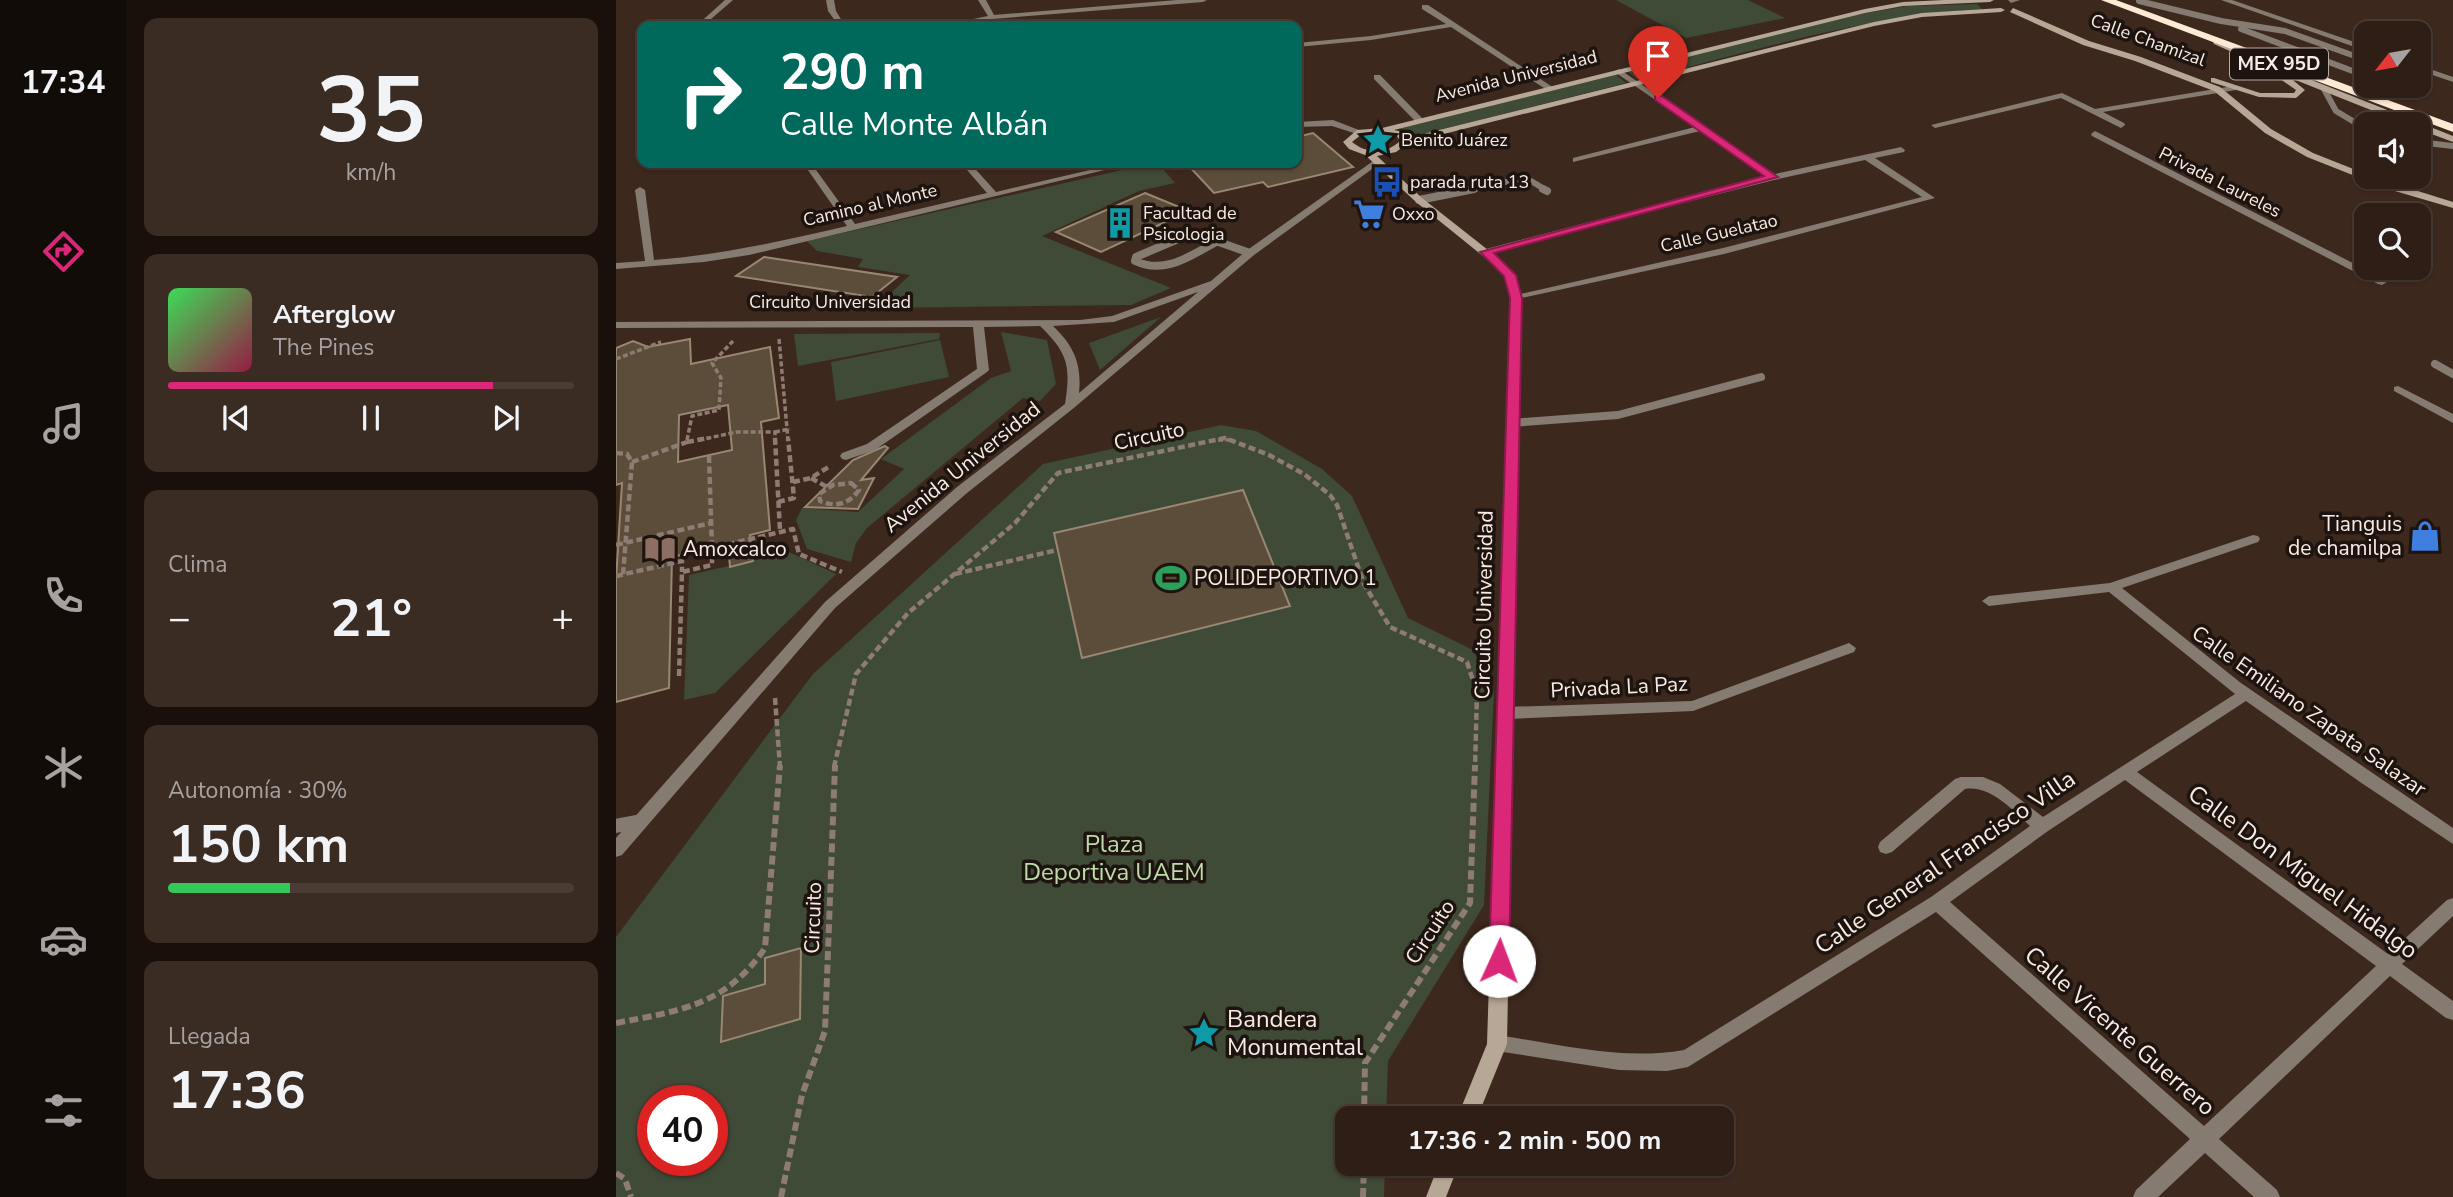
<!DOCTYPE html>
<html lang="es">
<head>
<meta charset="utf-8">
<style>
  body { margin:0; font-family:"Nunito Sans",sans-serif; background:#3a2b23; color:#f1f3f6; height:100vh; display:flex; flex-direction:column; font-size:26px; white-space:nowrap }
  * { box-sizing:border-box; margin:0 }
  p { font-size:23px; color:#a7a2a1 }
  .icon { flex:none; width:38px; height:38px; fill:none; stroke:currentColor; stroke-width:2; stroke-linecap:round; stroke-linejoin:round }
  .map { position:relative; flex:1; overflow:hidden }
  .drawer { display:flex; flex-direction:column; gap:18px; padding:18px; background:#19100c; width:490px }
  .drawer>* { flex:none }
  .top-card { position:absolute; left:21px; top:21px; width:665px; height:147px; border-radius:14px; box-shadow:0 2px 5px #0004,0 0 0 2px #493c35; background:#00695c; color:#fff; overflow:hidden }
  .needle { width:46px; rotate:239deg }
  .controls { position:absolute; left:1738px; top:21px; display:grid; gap:14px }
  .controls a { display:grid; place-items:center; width:77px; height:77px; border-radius:14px; background:#2e1e16; box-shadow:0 2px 5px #0004,0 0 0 2px #493c35; font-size:35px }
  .speed { position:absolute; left:21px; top:1085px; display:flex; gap:14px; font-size:35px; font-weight:700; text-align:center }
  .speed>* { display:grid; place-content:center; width:91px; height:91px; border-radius:50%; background:#2e1e16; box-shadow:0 2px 5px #0004,0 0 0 2px #493c35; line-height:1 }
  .speed .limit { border:10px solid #d22; background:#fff; color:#111 }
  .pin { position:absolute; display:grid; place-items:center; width:60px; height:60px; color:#fff; margin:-72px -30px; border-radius:50% 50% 50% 0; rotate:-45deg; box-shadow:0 0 7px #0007 }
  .pin .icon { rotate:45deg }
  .me { position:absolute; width:77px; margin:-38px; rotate:2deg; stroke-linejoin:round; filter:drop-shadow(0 0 5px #0008) }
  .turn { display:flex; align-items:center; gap:24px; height:147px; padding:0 28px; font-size:32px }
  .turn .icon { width:91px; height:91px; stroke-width:2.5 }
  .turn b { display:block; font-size:49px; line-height:60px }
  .big { font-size:52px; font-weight:700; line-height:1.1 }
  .drawer .card { flex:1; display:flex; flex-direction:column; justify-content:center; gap:10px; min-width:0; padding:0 24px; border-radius:14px; background:#3a2b23 }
  .drawer .dial { align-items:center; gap:0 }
  .dial b { font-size:91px; line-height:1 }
  .song { display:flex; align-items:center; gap:21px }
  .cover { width:84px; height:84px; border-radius:10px; background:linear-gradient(135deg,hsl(130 70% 55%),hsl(340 70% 35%)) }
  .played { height:7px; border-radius:4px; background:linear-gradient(90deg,#db2777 80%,#493c35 80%) }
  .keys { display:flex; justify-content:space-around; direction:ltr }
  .heat { display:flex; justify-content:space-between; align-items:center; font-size:38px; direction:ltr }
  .charge { height:10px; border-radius:5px; background:linear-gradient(90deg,#34c759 30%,#493c35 0) }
  .trip { position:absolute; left:719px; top:1106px; width:399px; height:70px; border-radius:14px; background:#2e1e16; box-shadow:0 2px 5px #0004,0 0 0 2px #493c35; font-weight:700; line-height:70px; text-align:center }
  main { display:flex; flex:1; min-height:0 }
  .menu { display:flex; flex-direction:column; width:126px; justify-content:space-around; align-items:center; background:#120c09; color:#a7a2a1 }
  .menu .icon { width:49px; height:49px }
  .menu .current { color:#db2777 }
  .menu b { font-size:32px; color:#f1f3f6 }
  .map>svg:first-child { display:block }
</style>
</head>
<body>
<main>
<nav class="menu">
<b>17:34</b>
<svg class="icon current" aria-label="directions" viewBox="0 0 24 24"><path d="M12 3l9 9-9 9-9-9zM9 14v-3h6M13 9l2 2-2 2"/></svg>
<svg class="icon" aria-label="music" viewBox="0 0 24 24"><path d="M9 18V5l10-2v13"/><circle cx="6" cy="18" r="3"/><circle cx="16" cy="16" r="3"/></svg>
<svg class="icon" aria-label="phone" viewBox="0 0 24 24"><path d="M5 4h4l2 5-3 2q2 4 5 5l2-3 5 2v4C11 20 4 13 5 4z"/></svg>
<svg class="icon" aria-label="climate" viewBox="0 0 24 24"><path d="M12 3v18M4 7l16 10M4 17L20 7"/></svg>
<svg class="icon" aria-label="car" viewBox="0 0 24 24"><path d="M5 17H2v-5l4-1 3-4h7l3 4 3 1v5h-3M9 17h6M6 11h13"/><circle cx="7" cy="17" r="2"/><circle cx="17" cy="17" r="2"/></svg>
<svg class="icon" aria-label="filters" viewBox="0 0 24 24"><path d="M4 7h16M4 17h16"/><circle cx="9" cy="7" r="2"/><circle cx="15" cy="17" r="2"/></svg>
</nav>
<section class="drawer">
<div class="card dial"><b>35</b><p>km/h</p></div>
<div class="card">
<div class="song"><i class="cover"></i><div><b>Afterglow</b><p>The Pines</p></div></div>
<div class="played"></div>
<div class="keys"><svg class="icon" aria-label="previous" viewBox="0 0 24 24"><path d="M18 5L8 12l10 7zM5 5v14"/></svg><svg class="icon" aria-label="pause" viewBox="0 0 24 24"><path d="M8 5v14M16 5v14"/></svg><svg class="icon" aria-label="next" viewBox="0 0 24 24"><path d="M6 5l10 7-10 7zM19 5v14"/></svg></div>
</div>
<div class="card"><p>Clima</p>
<div class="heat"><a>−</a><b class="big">21°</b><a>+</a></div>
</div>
<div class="card"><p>Autonomía · 30%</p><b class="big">150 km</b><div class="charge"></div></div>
<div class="card"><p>Llegada</p><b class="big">17:36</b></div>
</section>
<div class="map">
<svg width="1837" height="1197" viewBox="0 0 1837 1197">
  <rect width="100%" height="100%" fill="#3d281e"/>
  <g fill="#3f4a37" fill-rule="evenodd">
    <path d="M1000 0H1132L1169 18 1070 38Z"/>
    <path d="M1361 4 1366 9C1249 16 1136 51 1022 80L1011 71 1237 15 1292 6Z"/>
    <path d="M1000 75 1010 83 796 137 784 128Z"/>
    <path d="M537 163H542L559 183 523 191 426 236 555 288 515 305 259 308 294 275 242 267 247 259 201 251 191 241Z"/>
    <path d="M545 317 484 370 473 343Z"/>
    <path d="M385 332 431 340 440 384 424 401 407 398 251 528 240 543 235 562 191 549 180 520 186 508 242 512 288 469 265 459 375 378 395 371Z"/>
    <path d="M324 333 323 339 182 366 178 334Z"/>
    <path d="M324 340 333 377 220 401 215 362Z"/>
    <path d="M605 425 640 431 706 469 736 496 792 618 857 650 878 691 868 905 772 1061 770 1118H732V1164H769L768 1197H0V937L197 674 427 464ZM37 1101H96V1160H37Z"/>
    <path d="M173 552 220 574 99 693 68 700 73 575Z"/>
  </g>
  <g fill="#5c4d3a" stroke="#988772" stroke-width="2" fill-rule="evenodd">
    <path d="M697 133 737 167 652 187 647 182 598 193 570 163H681V137Z"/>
    <path d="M529 193 573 211 485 252 440 232Z"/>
    <path d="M148 257 281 277 256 297 120 276Z"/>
    <path d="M74 339 75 364 154 347 163 418 145 422 154 530 134 535 137 561 114 567 112 544 56 557 53 688 0 702V580L6 483 0 485V348L17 341 32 347ZM112 405 116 450 62 462 63 415Z"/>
    <path d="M269 446 272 448 245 480 258 478 242 509 189 507 237 460Z"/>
    <path d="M627 490 674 606 466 658 438 533Z"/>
    <path d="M185 948 184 1019 105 1042 107 996 149 984V958Z"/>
  </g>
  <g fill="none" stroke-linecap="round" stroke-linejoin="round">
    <g stroke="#8e7b73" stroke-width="3.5" stroke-dasharray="5 2.5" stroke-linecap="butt">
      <path d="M163 339 172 440"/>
      <path d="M0 359 45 342"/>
      <path d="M159 432 174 429"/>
      <path d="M71 440 76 416 103 410 105 378 96 363 117 341"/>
      <path d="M83 440 121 432H159V440"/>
      <path d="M602 440H614"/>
    </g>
    <g stroke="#8e7b73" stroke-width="4.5" stroke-dasharray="7 3.5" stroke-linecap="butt">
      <path d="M159 438 164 531"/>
      <path d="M71 442 92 438"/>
      <path d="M0 453 11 454 16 462 7 575"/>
      <path d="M93 456 96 548"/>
      <path d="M16 462 71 442 72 438"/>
      <path d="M195 478 211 487"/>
      <path d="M177 482 195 478 214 466"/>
      <path d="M235 483 243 490C233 504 220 508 204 501L203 494 217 485Z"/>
      <path d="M162 502 178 498 172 438"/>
      <path d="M0 545 95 523"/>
      <path d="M339 574 441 550"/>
      <path d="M0 576 66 561V572"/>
      <path d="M63 676 66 572 96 565V548L177 529 183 554 226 572"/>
      <path d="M159 698 164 767"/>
      <path d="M218 767 240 674 292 613 399 523 442 473 609 438 653 455 688 474 714 495 721 505 748 584 774 627 851 662 861 693 859 767"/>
    </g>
    <g stroke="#8e7b73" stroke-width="6" stroke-dasharray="9 4.5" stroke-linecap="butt">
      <path d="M0 1023C64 1011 110 1005 149 948L164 765"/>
      <path d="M748 1118 749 1063 854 903 859 765"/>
      <path d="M0 1173 9 1179 15 1197"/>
      <path d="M165 1197 186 1095 209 1031 219 765"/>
      <path d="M747 1197 748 1164"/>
    </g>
    <g stroke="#857b71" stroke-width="6">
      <path d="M1523 1 1605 21 1669 31 1750 60"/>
      <path d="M1625 29 1750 76"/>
      <path d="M1765 86 1766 91"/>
      <path d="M1708 89 1720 111 1750 129"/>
      <path d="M1802 142 1837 146"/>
      <path d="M850 190 910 178 930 190"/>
    </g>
    <g stroke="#857b71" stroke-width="8">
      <path d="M927 189 931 191"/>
      <path d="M803 200 858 189"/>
      <path d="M600 242C574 256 549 275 519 261L520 257 574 234H580L634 253"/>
      <path d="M1819 364 1837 374"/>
      <path d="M895 423 1002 415 1145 377"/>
    </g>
    <path stroke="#857b71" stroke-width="14" d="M0 826 25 821"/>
    <g fill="#857b71" fill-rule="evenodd">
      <path d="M109 0H117L87 26H80Z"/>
      <path d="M210 0H218L220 11 229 26H223L212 11Z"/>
      <path d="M362 0H370L378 15 561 0H591L587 2 376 19 338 26H323L372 16Z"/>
      <path d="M1392 0H1404L1395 3Z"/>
      <path d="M1605 0H1616L1750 46V51Z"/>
      <path d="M806 5H812L938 88 931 90 835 27 755 40 681 47V43L755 36 830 24 806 9Z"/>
      <path d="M1802 65 1837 77V82L1802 70Z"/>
      <path d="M1003 69 1159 174 1285 147 1289 150 1288 152 1259 158 1319 198 1108 254 896 300V296L1107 248 1306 197 1249 160 1158 180 866 254V250L1150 176 1084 131 957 162V158L1079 127 1000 73 999 71Z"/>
      <path d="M758 75H764L806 118V122H800L758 79Z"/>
      <path d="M1617 86 1621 88 1620 90 1487 112 1508 123 1509 125 1505 128 1445 98 1319 128 1315 125 1446 93 1479 109Z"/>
      <path d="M1781 86H1792L1771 94 1767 92Z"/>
      <path d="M717 120 748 132 744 135 716 126 681 127V122Z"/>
      <path d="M1479 131 1770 280 1771 282 1766 285 1762 284 1476 136 1475 134Z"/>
      <path d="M760 159 764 162 763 164 638 255 459 407 351 493 219 608 6 855 0 857V838L209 602 341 487 449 404C455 366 452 353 424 326L368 327 373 370 371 372 259 450 230 460 226 459 224 456 226 453 251 444 361 369 357 327 0 328V322L464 320 496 316 595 281 630 251ZM582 292 463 393C466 364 458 346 437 326L498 322Z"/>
      <path d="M187 163H195L239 224 371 193 345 163H354L380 192 504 163H518L133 255 88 262 0 269V263L29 261 19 190 24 187 29 190 38 260C105 255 166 241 231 226Z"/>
      <path d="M1782 386 1837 414V423L1778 391V387Z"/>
      <path d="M1637 535 1642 536 1644 539 1642 542 1506 588 1625 683 1837 828V844L1744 782 1630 701 1521 772 1772 954 1831 900 1837 898V916L1786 964 1837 1001V1020L1830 1018 1774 976 1603 1139 1661 1190 1664 1197H1638L1589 1153 1542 1197H1517L1520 1190 1574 1139 1320 912 1072 1067 1051 1071 1003 1070 874 1050 871 1044 874 1038 881 1035C943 1044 1006 1061 1068 1050L1315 897 1414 826C1396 810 1375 785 1349 789L1276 852 1270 854 1264 852 1262 847 1264 842 1339 779 1345 777H1367L1384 784 1427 817 1619 694 1493 592 1373 606 1366 601 1373 596 1494 583ZM1509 780 1760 966 1588 1126 1334 902 1432 831Z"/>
      <path d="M1233 643 1240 648 1238 652 1077 711 890 719 885 717 882 713 885 709 890 707 1076 701Z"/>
    </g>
    <g fill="#b7a797" fill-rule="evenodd">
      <path d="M1328 0H1378L1374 2 1287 6 1249 13 778 130 787 132 791 138 1258 22 1306 13 1385 8 1389 10 1385 12 1306 17 1258 26 792 143 780 152 761 156 806 198 886 261 899 275 905 298 891 1044 861 1118H841L871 1044 895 298 889 276 878 265 800 202 749 155 733 149 727 142 741 130 766 128 1249 9 1287 2ZM760 133 781 136 784 141C771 154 750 154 736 142L746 134Z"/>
      <path d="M1397 8 1473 41 1525 57 1604 87 1655 129 1697 153 1750 174V177H1757L1837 202V208L1772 189 1691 157 1649 133 1598 91 1519 61 1467 45 1394 12Z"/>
      <path d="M1601 40 1656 63 1689 90 1680 98 1643 97 1595 82V78H1598L1644 93H1678L1680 90 1643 64 1598 44 1597 42Z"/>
      <path d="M1672 73H1678L1837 136V142L1802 129V124H1790L1672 77Z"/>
      <path d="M823 1164H843L830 1197H810Z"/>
    </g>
    <path fill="#fde9d4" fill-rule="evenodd" d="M1485 0H1500L1837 124V132Z"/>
  </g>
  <path fill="#db2777" stroke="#8e194d" stroke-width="2" d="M1039 96H1046L1162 177 878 253 900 275 906 298 893 961 890 968 883 970 876 968 873 961 894 298 888 276 864 252 1148 176 1039 100Z"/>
  <defs>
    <symbol id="sight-bare" viewBox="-9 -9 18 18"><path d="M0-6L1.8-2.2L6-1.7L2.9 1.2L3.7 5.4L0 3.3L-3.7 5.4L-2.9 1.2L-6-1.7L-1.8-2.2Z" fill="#0f9aa8" stroke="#1d140f" stroke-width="2.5" paint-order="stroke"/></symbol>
    <symbol id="bus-bare" viewBox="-9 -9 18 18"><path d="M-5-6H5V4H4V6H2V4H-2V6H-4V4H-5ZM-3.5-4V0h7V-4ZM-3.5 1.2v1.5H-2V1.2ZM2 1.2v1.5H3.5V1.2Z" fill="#1a4fb4" stroke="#1d140f" stroke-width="2.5" paint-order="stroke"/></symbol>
    <symbol id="supermarket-bare" viewBox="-9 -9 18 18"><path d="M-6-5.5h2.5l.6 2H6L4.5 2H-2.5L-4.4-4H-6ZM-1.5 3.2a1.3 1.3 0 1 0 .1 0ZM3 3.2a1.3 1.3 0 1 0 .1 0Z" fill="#3f7fe0" stroke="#1d140f" stroke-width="2.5" paint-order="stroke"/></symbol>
    <symbol id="building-bare" viewBox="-9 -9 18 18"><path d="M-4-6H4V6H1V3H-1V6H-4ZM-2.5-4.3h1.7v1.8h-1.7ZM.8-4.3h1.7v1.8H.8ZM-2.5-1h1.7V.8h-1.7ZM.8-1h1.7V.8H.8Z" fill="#0f9aa8" stroke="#1d140f" stroke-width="2.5" paint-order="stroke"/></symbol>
    <symbol id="shop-bare" viewBox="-9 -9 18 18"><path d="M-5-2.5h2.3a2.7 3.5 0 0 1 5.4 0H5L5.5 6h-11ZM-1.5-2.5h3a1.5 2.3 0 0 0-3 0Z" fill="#3f7fe0" stroke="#1d140f" stroke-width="2.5" paint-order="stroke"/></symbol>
    <symbol id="library-bare" viewBox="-9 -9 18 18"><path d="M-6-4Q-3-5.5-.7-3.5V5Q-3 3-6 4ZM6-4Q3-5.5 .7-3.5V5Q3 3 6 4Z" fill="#8d6e63" stroke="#1d140f" stroke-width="2.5" paint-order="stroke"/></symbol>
    <symbol id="stadium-bare" viewBox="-9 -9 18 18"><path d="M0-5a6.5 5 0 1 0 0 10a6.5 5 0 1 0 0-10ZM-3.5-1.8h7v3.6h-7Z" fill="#2e9e5b" stroke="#1d140f" stroke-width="2.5" paint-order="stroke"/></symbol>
  </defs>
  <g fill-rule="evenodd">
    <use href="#sight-bare" x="740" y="118" width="44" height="44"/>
    <use href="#bus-bare" x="749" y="160" width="44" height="44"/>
    <use href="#supermarket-bare" x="731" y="192" width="44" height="44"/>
    <use href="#building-bare" x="482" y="201" width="44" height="44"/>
    <use href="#shop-bare" x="1787" y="514" width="44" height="44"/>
    <use href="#library-bare" x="22" y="527" width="44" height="44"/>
    <use href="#stadium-bare" x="533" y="556" width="44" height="44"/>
    <use href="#sight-bare" x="566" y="1011" width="44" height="44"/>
  </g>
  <g text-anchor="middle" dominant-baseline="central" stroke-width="7" stroke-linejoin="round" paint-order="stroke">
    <g font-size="18" fill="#f9eae3" stroke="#1d140f">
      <text transform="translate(1532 40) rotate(20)">Calle Chamizal</text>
      <text transform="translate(900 76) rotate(-14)">Avenida Universidad</text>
      <text transform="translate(1604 182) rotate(27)">Privada Laureles</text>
      <text transform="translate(254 205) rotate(-13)">Camino al Monte</text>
      <text transform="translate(1103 233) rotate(-13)">Calle Guelatao</text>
      <text x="214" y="302">Circuito Universidad</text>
    </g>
    <g font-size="18" fill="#f9eae3" stroke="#1d140f" text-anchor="start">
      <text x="785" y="140">Benito Juárez</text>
      <text x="794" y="182">parada ruta 13</text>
      <text x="527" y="213">Facultad de<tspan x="527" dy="21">Psicologia</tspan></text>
      <text x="776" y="214">Oxxo</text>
    </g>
    <rect fill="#1d140f" stroke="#b7aaa3" stroke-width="2" x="1614" y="48.5" width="98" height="31" rx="5"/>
    <g font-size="19" font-weight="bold" fill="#f9eae3">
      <text x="1663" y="64">MEX 95D</text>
    </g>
    <g font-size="21" fill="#f9eae3" stroke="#1d140f">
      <text transform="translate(533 436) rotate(-12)">Circuito</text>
      <text transform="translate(346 467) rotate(-39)">Avenida Universidad</text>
      <text transform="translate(868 605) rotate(-89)">Circuito Universidad</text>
      <text transform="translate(1003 687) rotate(-3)">Privada La Paz</text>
      <text transform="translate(1693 711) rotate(35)">Calle Emiliano Zapata Salazar</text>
      <text transform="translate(197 918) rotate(-88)">Circuito</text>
      <text transform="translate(814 932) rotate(-57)">Circuito</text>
    </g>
    <g font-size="21" fill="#f9eae3" stroke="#1d140f" text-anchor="start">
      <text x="1786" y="524" text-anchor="end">Tianguis<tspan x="1786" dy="24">de chamilpa</tspan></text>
      <text x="67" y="549">Amoxcalco</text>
      <text x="578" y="578">POLIDEPORTIVO 1</text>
    </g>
    <g font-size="24" fill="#bedba9" stroke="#1d140f">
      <text x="498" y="844">Plaza<tspan x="498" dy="28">Deportiva UAEM</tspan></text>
    </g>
    <g font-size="24" fill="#f9eae3" stroke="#1d140f">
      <text transform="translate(1329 862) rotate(-34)">Calle General Francisco Villa</text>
      <text transform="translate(1687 872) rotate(36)">Calle Don Miguel Hidalgo</text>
      <text transform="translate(1504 1031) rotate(41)">Calle Vicente Guerrero</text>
    </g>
    <g font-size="24" fill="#f9eae3" stroke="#1d140f" text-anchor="start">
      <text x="611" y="1019">Bandera<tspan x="611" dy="28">Monumental</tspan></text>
    </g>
  </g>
</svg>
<div class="controls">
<a><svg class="needle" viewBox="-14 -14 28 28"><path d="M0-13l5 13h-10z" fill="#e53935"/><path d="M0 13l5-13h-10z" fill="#a7a2a1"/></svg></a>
<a><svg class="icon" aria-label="sound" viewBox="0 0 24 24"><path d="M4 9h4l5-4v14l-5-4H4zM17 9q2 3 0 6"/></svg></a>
<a><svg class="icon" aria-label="search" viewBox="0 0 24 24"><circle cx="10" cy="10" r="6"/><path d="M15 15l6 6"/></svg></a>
</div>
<div class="speed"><div class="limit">40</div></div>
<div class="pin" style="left:1042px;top:98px;background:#d93025"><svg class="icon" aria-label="arrive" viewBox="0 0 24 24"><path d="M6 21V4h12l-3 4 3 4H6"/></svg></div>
<svg class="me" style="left:883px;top:961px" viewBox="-20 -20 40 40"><circle r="19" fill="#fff"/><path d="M0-13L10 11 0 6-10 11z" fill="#db2777"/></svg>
<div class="trip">17:36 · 2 min · 500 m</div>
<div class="top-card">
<div class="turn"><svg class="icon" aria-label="right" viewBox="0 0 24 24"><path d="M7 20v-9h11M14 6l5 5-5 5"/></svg><div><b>290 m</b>Calle Monte Albán</div></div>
</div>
</div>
</main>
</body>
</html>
